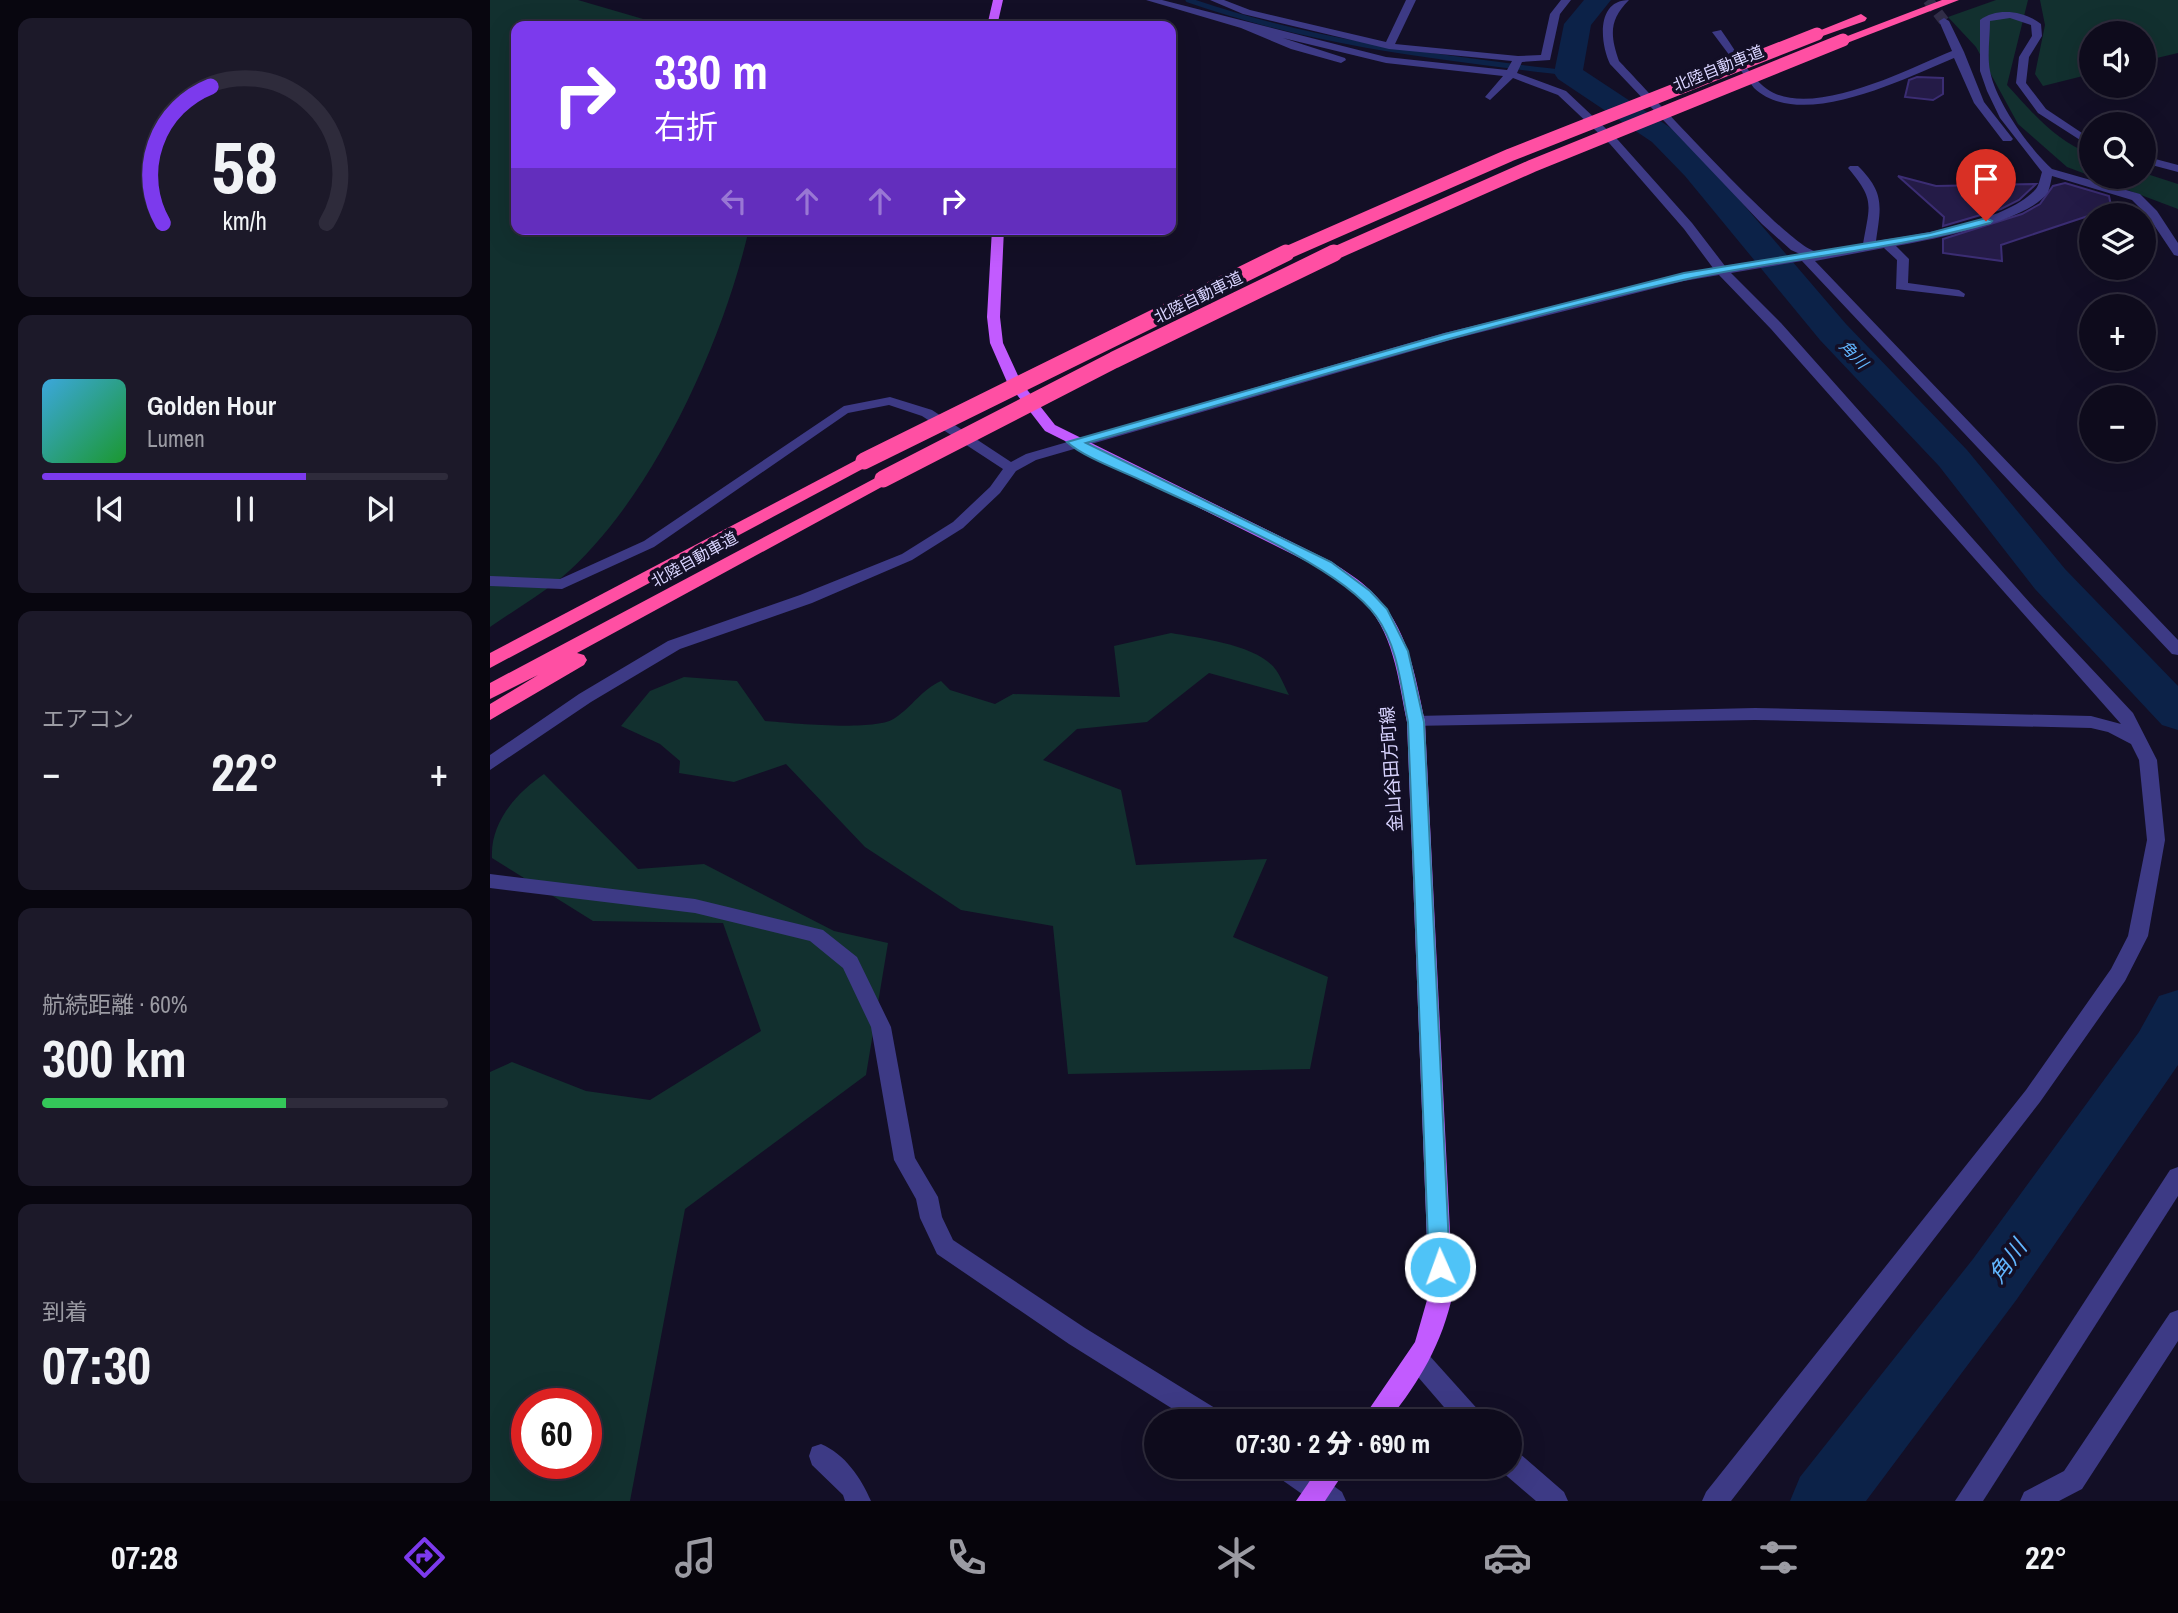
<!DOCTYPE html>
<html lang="ja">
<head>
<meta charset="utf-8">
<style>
  body { margin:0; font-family:"Archivo Narrow","Noto Sans JP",sans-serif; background:#1c1929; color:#f1f3f6; height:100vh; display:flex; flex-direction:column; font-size:26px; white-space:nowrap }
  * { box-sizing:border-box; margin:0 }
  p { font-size:23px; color:#9b9ba3 }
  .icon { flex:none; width:38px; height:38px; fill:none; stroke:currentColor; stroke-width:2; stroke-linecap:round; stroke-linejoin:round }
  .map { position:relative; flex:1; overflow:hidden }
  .panel { display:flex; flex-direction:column; gap:18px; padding:18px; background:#08060f; width:490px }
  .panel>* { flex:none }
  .guide { position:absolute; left:21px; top:21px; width:665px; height:214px; border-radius:14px; box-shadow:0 7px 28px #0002,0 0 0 2px #2e2b3b; background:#7c3aed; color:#fff; overflow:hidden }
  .fabs { position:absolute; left:1589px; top:21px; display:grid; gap:14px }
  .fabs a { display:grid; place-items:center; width:77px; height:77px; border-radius:50%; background:#0e0b1c; box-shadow:0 7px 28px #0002,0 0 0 2px #2e2b3b; font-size:35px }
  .speed { position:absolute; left:21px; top:1388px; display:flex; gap:14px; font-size:35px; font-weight:700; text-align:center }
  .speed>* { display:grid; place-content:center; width:91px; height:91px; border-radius:50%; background:#0e0b1c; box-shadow:0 7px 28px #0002,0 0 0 2px #2e2b3b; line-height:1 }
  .speed .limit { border:10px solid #d22; background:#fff; color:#111 }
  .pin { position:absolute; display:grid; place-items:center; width:60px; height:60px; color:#fff; margin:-72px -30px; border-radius:50% 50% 50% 0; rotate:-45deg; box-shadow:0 0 7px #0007 }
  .pin .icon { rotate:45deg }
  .me { position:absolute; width:77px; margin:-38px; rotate:358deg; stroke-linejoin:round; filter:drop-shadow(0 0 5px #0008) }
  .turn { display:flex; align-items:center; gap:24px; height:147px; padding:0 28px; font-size:32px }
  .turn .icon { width:91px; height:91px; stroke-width:2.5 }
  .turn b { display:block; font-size:49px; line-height:60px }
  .lanes { display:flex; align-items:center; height:66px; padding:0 28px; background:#0003; justify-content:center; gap:35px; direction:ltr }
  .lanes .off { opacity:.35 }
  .big { font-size:52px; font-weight:800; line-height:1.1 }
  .panel .card { flex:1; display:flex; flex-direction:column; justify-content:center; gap:10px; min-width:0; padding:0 24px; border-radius:14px; background:#1c1929 }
  .panel .dial { align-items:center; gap:0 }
  .dial svg { height:182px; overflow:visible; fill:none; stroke:#2e2b3b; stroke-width:7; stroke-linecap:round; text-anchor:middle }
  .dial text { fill:#f1f3f6; stroke:none }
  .song { display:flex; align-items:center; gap:21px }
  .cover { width:84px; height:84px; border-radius:10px; background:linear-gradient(135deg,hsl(200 70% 55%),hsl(130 70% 35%)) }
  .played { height:7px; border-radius:4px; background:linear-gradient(90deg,#7c3aed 65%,#2e2b3b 65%) }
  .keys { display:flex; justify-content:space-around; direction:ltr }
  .heat { display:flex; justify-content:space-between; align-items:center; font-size:38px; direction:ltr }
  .charge { height:10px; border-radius:5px; background:linear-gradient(90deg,#34c759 60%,#2e2b3b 0) }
  .trip { position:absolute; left:654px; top:1409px; width:378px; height:70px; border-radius:35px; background:#0e0b1c; box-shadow:0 7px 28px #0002,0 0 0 2px #2e2b3b; font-weight:800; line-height:70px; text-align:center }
  .menu { display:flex; height:112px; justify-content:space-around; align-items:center; background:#06040b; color:#9b9ba3 }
  .menu .icon { width:49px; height:49px }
  .menu .active { color:#7c3aed }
  .menu b { font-size:32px; color:#f1f3f6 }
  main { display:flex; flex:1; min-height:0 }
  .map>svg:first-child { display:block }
</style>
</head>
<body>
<main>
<section class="panel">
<div class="card dial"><svg viewBox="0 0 100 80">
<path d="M14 69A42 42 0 1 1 86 69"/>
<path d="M14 69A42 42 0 0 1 35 9" stroke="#7c3aed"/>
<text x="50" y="56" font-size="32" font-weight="700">58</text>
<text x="50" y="72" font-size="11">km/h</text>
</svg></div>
<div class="card">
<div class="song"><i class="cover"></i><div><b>Golden Hour</b><p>Lumen</p></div></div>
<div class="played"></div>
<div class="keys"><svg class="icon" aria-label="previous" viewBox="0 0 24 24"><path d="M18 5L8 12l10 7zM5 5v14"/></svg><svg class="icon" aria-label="pause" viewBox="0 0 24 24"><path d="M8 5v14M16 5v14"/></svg><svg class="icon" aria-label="next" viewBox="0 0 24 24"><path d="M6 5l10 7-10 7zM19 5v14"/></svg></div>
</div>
<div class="card"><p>エアコン</p>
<div class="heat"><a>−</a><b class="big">22°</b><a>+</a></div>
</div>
<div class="card"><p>航続距離 · 60%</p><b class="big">300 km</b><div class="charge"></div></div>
<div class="card"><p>到着</p><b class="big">07:30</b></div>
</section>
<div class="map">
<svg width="1688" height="1501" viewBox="0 0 1688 1501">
  <rect width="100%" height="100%" fill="#130f26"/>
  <g fill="#12302f" fill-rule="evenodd">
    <path d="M0 0H88L177 26H26V229H259C233 343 161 502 71 578 49 596 23 611 0 627Z"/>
    <path d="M1506 0H1538L1517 85C1542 112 1565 141 1601 154V176L1577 167 1528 124 1486 47 1458 17Z"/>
    <path d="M1550 0H1688V53L1654 61V33H1601V74L1553 86 1545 74 1555 25Z"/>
    <path d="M1654 173 1688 184V209L1603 177H1654Z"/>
    <path d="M681 633C709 638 769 645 786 670 791 677 795 687 799 695L719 673 657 722 587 729 553 760 631 790 646 865 777 859 743 937 838 977 820 1069 578 1074 563 926 471 910 375 847 296 764 244 782 189 773 190 761 170 744 131 726 160 691 194 677 247 681 275 721C301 723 386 732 405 718 423 706 431 690 451 681L460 690 505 704 523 694 630 697 624 646Z"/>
    <path d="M54 774 148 869 214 864 344 931 398 943 376 1075 195 1209 140 1501H0V1072L22 1062 96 1091 160 1100 271 1031 233 923 103 921 2 858C0 821 28 792 54 774ZM37 1404H96V1463H37Z"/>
  </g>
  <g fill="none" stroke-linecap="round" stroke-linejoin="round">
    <path stroke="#0c2248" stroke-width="5" d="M698 0C825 44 946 57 1078 73"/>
    <g fill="#0c2248" fill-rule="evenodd">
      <path d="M1094 0H1121L1101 25 1093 70 1184 130 1217 162 1356 324 1477 450 1575 569 1688 686V730L1672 725 1545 589 1449 466 1330 340 1195 176 1162 142 1068 79 1064 73 1074 24Z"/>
      <path d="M1688 990V1065L1527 1299 1376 1501H1300L1310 1477 1483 1259 1649 1032 1669 996Z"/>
    </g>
  </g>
  <g fill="#241b47" stroke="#3b2d73" stroke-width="2">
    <path d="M1427 77 1453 78V94L1443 100 1415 97 1419 80Z"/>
    <path d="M1408 176 1446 186 1546 184 1529 200 1511 209 1453 226 1454 217Z"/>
    <path d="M1575 183 1619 196 1623 215H1601L1511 245 1512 261 1453 253V239L1532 214 1550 204 1563 186Z"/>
  </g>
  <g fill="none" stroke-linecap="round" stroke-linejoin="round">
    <path stroke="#312d47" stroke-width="11" stroke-dasharray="11 5" stroke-linecap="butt" d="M1438 0 1454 21"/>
    <g fill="#3d3a85" fill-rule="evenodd">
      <path d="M656 0H672L896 57 1017 70 1022 61 899 49 753 14 720 0H734L760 10 896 42 916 0H926L905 44 1028 56 1051 55 1060 14 1071 0H1081L1070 14 1060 60 1032 62 1027 73 1076 91 1128 140 1202 223 1235 266 1310 254 1301 250 1272 224 1120 64C1110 43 1106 0 1139 0 1119 20 1120 35 1129 61 1156 89 1301 249 1325 251 1340 253 1359 246 1373 244 1380 204 1385 200 1358 168L1360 166H1368C1395 193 1391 206 1386 241 1428 235 1514 222 1544 191 1549 187 1550 178 1552 172L1510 118 1497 91 1490 71V20C1507 7 1535 11 1551 24L1552 36 1539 57 1536 83 1556 109 1601 139V147L1548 113 1526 83 1529 57 1542 36 1541 25 1520 18 1500 21C1500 37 1497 56 1500 71 1506 102 1539 148 1562 169L1650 194 1667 211 1688 243V256L1684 255 1658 216 1642 200 1562 176C1561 181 1560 187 1558 192 1540 221 1439 240 1406 246L1419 259 1418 283 1469 290 1475 294 1474 297 1406 289 1407 260 1394 248 1325 261 1688 640V655L1682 654 1312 261 1241 273 1291 323 1540 603 1643 713 1667 760 1675 840 1658 936 1635 981 1550 1102 1241 1501H1212L1216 1492 1536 1090 1621 969 1638 936 1657 840 1649 760 1641 744 1618 732 1601 728 1265 720 920 726 917 722 926 716 1265 708 1601 716 1631 724 1281 329 1229 275 1194 281 964 339 546 460 526 471 510 493 473 528 422 560 322 603 190 649 101 702 0 770V755L89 694 178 641 310 595 412 554 463 522 500 487 513 469 432 416 399 405 358 413 164 547 72 589 0 586V576L70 579 154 541 354 406 400 397 442 410 521 462 536 454 954 333 1223 268 1194 229 1120 144 1068 95 1023 78 1000 100 995 97 1013 76 896 63 793 38 855 58 856 60 851 63 801 49 751 28Z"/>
      <path d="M1454 18 1459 21 1474 52 1494 102 1523 139 1521 141H1513L1484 103 1464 58C1415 78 1311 132 1264 88L1222 32 1231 30C1245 49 1258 75 1277 89 1321 120 1418 69 1462 51L1449 21Z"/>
      <path d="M1654 156 1688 165V172L1654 163Z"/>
      <path d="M0 874 205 899 333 930 367 957 401 1027 425 1158 448 1197 452 1217 463 1240 595 1328 733 1413 736 1421H702L579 1344 447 1254 430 1218 426 1199 404 1160 381 1027 353 968 320 941 205 913 0 888Z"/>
      <path d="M1688 1167V1196L1493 1501H1465L1680 1170Z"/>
      <path d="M1688 1310V1341L1592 1489 1569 1501H1530L1534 1492 1574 1471 1680 1313Z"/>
      <path d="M930 1351 938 1354 991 1413 994 1421H966L922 1370 918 1362 922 1354Z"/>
      <path d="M331 1444C355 1454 371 1478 381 1501H355L353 1495 322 1465 319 1456 322 1447Z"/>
      <path d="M1020 1450 1029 1453 1074 1492 1078 1501H1046L1011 1471 1009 1466H1020Z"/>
      <path d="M782 1466H816L852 1492 856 1501H822L785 1475Z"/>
    </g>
    <g fill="#c25bff" fill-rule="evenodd">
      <path d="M503 0H513L507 26H497Z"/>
      <path d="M502 229H514L510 317 513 343 531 382 565 425 842 562C855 571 870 580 881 591 918 626 925 675 935 722L963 1293C952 1344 930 1381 898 1421H871L925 1342 939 1293 917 722C908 679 904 630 870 598 858 587 843 578 830 568L555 431 517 382 500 343 497 317Z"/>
      <path d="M830 1466H858L835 1501H806Z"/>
    </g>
    <g fill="#ff4fa3" fill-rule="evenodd">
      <path d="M1452 0H1469L1357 43 1347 40Z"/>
      <path d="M1371 14 1377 18 1375 21 1327 38 1321 34Z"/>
      <path d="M374 456 383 461 380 465 0 668V653Z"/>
      <path d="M393 474 399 475 402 479 399 483 87 653 94 655 97 660 94 665 0 720V704L48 675 0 699V683Z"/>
    </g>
    <g stroke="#ff4fa3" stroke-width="13">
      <path d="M792 255 1020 155 1327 34"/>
      <path d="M841 255 1042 166 1353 40"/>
    </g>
    <g stroke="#ff4fa3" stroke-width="17">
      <path d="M374 461 796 253"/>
      <path d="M393 479 624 360 844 253"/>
    </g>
  </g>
  <path fill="#4fc3f7" stroke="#337fa1" stroke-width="2" d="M1496 218 1502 221 1500 223C1399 251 1295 258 1193 280 992 325 794 387 596 443L841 562 880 591 897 609 918 651 934 722 960 1267 957 1274 950 1277 942 1274 939 1267 918 722C911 687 908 646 886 616 849 564 713 510 653 481 632 471 593 457 577 442L955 334 1194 273 1440 233Z"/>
  <g text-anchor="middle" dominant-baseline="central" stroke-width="7" stroke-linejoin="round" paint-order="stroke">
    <g font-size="16" fill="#d9d4ff" stroke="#130f26">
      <text transform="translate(1228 68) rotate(-22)">北陸自動車道</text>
      <text transform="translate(708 297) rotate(-26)">北陸自動車道</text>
      <text transform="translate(204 559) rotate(-29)">北陸自動車道</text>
    </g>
    <g font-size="16" font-style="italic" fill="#62b6ff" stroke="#130f26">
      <text transform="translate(1364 354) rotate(46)">角川</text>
    </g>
    <g font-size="18" fill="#d9d4ff" stroke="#130f26">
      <text transform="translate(901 769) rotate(-94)">金山谷田方町線</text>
    </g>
    <g font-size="23" font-style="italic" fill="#62b6ff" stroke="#130f26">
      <text transform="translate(1517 1261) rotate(-54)">角川</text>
    </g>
  </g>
</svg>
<div class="fabs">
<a><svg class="icon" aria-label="sound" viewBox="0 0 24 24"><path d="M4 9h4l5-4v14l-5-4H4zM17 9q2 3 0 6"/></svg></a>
<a><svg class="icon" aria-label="search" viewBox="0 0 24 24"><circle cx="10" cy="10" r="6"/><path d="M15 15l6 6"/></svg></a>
<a><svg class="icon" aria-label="layers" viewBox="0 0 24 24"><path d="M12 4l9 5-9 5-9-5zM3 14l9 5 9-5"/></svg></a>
<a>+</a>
<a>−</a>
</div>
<div class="speed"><div class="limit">60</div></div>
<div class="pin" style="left:1496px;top:221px;background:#d93025"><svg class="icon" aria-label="arrive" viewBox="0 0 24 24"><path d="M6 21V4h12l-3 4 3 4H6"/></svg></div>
<svg class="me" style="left:950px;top:1267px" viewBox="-20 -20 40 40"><circle r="17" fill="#4fc3f7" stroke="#fff" stroke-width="3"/><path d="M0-11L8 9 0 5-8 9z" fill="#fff"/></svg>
<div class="trip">07:30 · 2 分 · 690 m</div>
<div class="guide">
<div class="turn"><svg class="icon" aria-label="right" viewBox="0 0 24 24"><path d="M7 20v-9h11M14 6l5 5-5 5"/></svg><div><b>330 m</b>右折</div></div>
<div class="lanes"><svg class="icon off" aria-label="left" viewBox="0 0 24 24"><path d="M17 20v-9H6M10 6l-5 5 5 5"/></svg><svg class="icon off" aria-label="ahead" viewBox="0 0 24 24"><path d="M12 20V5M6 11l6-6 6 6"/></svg><svg class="icon off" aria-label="ahead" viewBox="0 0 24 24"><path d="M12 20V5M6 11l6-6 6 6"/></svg><svg class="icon" aria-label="right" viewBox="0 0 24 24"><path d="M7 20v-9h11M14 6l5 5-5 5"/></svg></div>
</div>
</div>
</main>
<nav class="menu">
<b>07:28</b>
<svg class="icon active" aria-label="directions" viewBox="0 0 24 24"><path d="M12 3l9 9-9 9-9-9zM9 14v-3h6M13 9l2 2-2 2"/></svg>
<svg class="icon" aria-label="music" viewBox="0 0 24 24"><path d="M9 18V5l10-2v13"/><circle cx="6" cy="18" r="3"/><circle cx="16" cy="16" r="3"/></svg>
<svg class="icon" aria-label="phone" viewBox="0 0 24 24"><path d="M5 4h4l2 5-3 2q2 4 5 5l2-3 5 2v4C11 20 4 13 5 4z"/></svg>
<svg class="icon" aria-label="climate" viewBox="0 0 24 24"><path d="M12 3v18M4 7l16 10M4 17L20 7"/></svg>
<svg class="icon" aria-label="car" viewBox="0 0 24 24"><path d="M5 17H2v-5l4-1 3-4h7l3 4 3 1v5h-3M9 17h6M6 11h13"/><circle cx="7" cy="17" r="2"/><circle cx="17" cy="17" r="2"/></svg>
<svg class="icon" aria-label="filters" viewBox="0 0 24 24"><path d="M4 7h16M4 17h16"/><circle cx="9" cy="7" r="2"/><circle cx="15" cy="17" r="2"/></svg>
<b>22°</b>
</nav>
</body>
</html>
